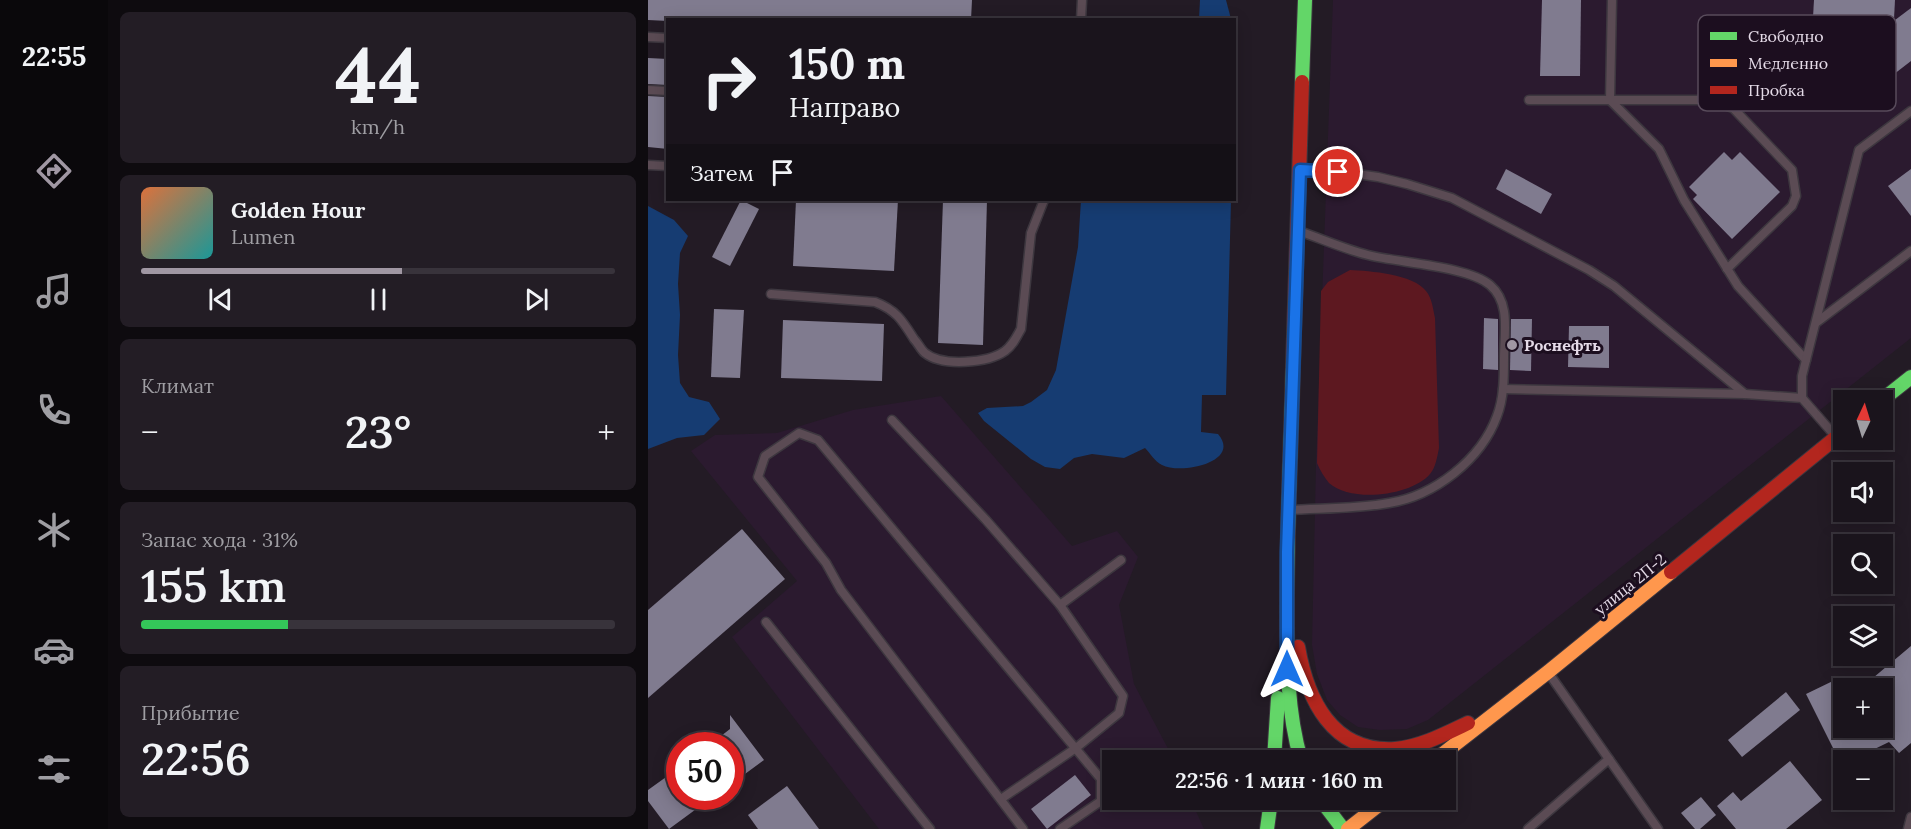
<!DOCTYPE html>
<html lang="ru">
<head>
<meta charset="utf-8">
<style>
  body { margin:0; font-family:Lora,serif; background:#231d25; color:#f1f3f6; height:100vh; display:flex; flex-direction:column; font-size:22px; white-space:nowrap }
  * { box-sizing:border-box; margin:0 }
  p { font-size:20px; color:#9f9ea3 }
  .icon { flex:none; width:33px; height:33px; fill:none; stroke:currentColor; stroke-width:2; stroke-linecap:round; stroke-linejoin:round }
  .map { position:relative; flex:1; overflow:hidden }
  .sheet { display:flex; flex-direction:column; gap:12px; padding:12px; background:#0e0b0f; width:540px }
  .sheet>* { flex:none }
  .hud { position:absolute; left:18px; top:18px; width:570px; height:183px; border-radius:0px; box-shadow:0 3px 15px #0003,0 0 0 2px #38333b; background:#1a141c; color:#f1f3f6; overflow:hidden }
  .needle { width:39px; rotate:4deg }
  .fabs { position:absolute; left:1185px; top:390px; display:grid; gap:12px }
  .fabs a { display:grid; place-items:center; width:60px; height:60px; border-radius:0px; background:#1a141c; box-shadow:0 3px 15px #0003,0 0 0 2px #38333b; font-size:30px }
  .speed { position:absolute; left:18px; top:732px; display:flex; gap:12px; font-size:30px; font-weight:700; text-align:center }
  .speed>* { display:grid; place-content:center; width:78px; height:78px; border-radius:50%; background:#1a141c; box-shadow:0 3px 15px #0003,0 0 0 2px #38333b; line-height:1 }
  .speed .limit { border:9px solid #d22; background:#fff; color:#111 }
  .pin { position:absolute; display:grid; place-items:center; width:51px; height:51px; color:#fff; margin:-26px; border:3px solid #fff; border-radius:50%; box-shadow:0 2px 6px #0007 }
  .me { position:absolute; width:66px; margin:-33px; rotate:0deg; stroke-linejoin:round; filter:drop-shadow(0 0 4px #0008) }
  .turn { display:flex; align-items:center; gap:21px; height:126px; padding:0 24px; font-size:27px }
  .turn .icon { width:78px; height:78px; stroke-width:2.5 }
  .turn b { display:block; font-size:42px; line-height:51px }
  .then { display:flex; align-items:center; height:57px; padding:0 24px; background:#0003; gap:12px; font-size:22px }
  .big { font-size:45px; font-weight:600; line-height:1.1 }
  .sheet .card { flex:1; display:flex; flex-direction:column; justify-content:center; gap:9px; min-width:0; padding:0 21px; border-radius:9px; background:#231d25 }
  .sheet .dial { align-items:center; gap:0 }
  .dial b { font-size:78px; line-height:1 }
  .song { display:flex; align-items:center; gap:18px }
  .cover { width:72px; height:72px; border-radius:9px; background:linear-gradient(135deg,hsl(20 70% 55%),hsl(180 70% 35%)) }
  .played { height:6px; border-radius:3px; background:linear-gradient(90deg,#a097a3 55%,#38333b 55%) }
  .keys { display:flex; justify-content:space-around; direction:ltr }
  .heat { display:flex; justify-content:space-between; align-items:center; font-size:33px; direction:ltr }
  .charge { height:9px; border-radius:4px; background:linear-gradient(90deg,#34c759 31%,#38333b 0) }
  .trip { position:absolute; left:454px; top:750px; width:354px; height:60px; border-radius:0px; background:#1a141c; box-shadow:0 3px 15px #0003,0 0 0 2px #38333b; font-weight:600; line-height:60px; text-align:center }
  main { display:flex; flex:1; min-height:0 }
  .menu { display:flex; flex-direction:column; width:108px; justify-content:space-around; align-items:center; background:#0a080b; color:#9f9ea3 }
  .menu .icon { width:42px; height:42px }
  .menu .selected { color:#a097a3 }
  .menu b { font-size:27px; color:#f1f3f6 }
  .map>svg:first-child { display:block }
</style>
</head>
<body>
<main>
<nav class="menu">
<b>22:55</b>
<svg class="icon selected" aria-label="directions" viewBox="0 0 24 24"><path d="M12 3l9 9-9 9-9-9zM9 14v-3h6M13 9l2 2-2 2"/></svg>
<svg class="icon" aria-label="music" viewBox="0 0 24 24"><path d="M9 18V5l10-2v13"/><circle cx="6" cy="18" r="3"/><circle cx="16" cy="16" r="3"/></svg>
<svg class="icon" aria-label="phone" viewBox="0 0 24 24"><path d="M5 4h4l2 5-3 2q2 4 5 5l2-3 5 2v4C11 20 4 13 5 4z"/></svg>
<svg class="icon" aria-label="climate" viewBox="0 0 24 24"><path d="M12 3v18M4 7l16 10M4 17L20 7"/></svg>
<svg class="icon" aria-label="car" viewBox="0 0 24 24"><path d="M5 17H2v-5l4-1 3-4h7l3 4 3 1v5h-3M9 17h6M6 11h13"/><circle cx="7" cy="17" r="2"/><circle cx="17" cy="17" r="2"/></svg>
<svg class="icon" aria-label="filters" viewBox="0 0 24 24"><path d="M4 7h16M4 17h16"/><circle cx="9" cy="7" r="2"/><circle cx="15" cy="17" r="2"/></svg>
</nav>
<section class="sheet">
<div class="card dial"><b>44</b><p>km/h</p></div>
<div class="card">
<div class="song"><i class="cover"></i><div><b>Golden Hour</b><p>Lumen</p></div></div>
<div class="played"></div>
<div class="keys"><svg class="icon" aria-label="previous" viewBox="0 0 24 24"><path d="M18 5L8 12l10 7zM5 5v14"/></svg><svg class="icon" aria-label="pause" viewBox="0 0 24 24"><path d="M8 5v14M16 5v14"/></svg><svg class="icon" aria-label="next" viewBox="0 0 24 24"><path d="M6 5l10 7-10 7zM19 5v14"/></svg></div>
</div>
<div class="card"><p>Климат</p>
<div class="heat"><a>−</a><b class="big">23°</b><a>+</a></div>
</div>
<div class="card"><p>Запас хода · 31%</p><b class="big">155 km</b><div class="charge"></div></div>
<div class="card"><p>Прибытие</p><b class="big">22:56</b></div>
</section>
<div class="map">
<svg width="1263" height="829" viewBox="0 0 1263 829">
  <rect width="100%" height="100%" fill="#231b25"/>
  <g fill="#2b1a2f">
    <path d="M685 0H1263V338L780 720 759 729 732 730 710 727 692 715 679 700 669 674 664 645 668 464Z"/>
    <path d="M293 396 424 546 469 531 490 557 471 605 486 684 526 760H465V800H543L556 829H231L84 637 149 581 43 451 67 435 129 433 205 410Z"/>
  </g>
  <path fill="#5d1820" d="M702 270C722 271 765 274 778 291 784 298 785 309 787 318L791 448C789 457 788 467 782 474 763 496 703 503 681 483 676 477 672 470 669 463L673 291 680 282Z"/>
  <g fill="#163c72">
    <path d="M552 0H578L583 19H551Z"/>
    <path d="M433 200H583L578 395H554L553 432 570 434C594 462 533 475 514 465 507 462 502 453 497 448L476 458 444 454 426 458 412 469 397 467 383 459 336 421 330 413 339 408 375 406 383 402 399 390 408 370 430 247Z"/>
    <path d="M0 206 26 220 40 236 32 253 30 284 32 315 30 355 32 383 41 397 61 402 72 419 56 435 29 438 0 449Z"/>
  </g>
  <g fill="#807b8f">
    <path d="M0 0H324L323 20H20V21L0 20Z"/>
    <path d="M894 0H933L932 76H892Z"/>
    <path d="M1166 0H1247L1246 19 1165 17Z"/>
    <path d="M1263 8V61L1228 88 1202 54Z"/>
    <path d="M0 58 20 59V85L0 84Z"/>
    <path d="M0 96 20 97V149L0 147Z"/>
    <path d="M1076 152 1084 160 1092 152 1132 192 1084 239 1045 199 1049 195 1041 187Z"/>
    <path d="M858 169 904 194 893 214 848 189Z"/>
    <path d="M1263 169V216L1240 186Z"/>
    <path d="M93 200 111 209 82 266 64 257Z"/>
    <path d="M148 200H250L246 271 145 266Z"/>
    <path d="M295 200H339L335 345 290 343Z"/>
    <path d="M66 309 96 310 92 378 63 377Z"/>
    <path d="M836 318 850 319V370L835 369Z"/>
    <path d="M863 319H884L883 371 862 370Z"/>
    <path d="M135 320 236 324 234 381 133 378Z"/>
    <path d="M921 326H961V368L920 367Z"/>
    <path d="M94 529 137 579 0 698V610Z"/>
    <path d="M1263 646V743L1251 753 1241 742 1204 760H1196V770L1158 694 1189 679 1196 692V728H1234V688H1213Z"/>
    <path d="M1138 692 1152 710 1094 757 1080 740Z"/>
    <path d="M82 715 116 760 82 785V746H60L82 729Z"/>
    <path d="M1142 761 1174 800 1138 829H1088L1069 806 1085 792 1093 801Z"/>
    <path d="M32 767V796H66L21 829 0 801V790Z"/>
    <path d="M427 775 443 795 399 829 383 809Z"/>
    <path d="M139 786 171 829H110L100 815Z"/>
    <path d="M1053 797 1068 815 1052 829H1047L1033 813Z"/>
  </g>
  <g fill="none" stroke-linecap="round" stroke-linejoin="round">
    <defs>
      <g id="lane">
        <path d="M964 0 962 100 1011 149 1036 200 1090 286 1158 360"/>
        <path d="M433 20 434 0"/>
        <path d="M0 37 20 38"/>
        <path d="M0 90 20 91"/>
        <path d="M881 100H1064L1085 108 1144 170 1148 196 1144 206 1079 269"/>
        <path d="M0 165 20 166"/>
        <path d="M652 170 709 174 730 177 759 184 804 198 941 270 966 286 1097 394"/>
        <path d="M123 294 227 302C248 310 254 320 266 339 270 343 273 350 277 353 294 367 340 363 357 351 365 345 368 338 373 329L383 233 396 200"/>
        <path d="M1169 322 1263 251"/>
        <path d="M855 389 1097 394 1154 398 1188 437"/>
        <path d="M1154 398V376L1211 150 1263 111"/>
        <path d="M244 420 338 520 412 605 475 696 471 713 428 748 353 799"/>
        <path d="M641 510C674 508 708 509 741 503 786 496 833 460 849 416 856 398 856 377 856 358 856 333 863 303 842 285 820 266 751 263 720 255 696 249 674 239 651 231"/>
        <path d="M412 605 473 560"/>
        <path d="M118 622 282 829"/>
        <path d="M902 675 1010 829"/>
        <path d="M375 829 193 590 178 563 110 477 117 456 151 433 170 440 453 779V801L412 829"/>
        <path d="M880 829 961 759"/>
        <path d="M1260 829 1263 817"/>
      </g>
      <g id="fast">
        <path d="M654 82 657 0"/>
        <path d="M645 367C643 445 639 523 639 601 639 655 638 708 653 760"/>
        <path d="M1234 400 1263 377"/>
        <path d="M626 760 630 698"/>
        <path d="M673 800 695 829"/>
        <path d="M619 829 623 800"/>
      </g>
      <g id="slow">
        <path d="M787 760 900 672 1023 572"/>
        <path d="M700 829 737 800"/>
      </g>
      <g id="jam">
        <path d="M645 367 654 82"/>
        <path d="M1023 572 1196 431"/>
        <path d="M650 647C659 699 684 753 747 749 772 747 797 734 820 723"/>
      </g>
    </defs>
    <use href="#lane" stroke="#3d373f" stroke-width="11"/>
    <use href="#fast" stroke="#3d373f" stroke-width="16"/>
    <use href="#slow" stroke="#3d373f" stroke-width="16"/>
    <use href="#jam" stroke="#3d373f" stroke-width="16"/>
    <use href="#lane" stroke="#5b4b54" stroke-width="8"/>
    <use href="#fast" stroke="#63d668" stroke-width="14"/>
    <use href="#slow" stroke="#ff974d" stroke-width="14"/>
    <use href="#jam" stroke="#b3261e" stroke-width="14"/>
  </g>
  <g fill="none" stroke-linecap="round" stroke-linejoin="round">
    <defs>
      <path id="route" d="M639 669V552L652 170 690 172"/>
    </defs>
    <use href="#route" stroke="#114b97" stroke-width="15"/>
    <use href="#route" stroke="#1a73e8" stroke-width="10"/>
  </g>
  <circle fill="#a097a3" stroke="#1c0e1f" stroke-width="2" cx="864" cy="345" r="6"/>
  <g text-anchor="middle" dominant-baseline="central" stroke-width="6" stroke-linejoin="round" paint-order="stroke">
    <g font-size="16" font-weight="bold" fill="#e4dae7" stroke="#1c0e1f" text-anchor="start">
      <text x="876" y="345">Роснефть</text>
    </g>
    <g font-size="16" fill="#e4dae7" stroke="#1c0e1f">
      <text transform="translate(982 584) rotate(-39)">улица 2П-2</text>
    </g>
  </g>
  <rect x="1050" y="15" width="198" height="96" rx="9" fill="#1c0e1f" stroke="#584b5b" stroke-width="1.5"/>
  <rect x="1062" y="32" width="27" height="8" fill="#63d668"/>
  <rect x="1062" y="59" width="27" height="8" fill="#ff974d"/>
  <rect x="1062" y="86" width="27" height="8" fill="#b3261e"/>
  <g font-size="16" fill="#e4dae7">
    <text x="1100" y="42">Свободно</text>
    <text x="1100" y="69">Медленно</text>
    <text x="1100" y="96">Пробка</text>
  </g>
</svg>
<div class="fabs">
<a><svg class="needle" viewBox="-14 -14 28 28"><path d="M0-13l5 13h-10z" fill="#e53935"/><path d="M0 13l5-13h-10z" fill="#9f9ea3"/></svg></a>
<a><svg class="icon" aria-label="sound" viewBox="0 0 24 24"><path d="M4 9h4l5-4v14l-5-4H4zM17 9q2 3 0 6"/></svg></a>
<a><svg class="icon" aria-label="search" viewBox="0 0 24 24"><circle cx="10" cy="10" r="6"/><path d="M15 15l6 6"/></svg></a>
<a><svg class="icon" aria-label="layers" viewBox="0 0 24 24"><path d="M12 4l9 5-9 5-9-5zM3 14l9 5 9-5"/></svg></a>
<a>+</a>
<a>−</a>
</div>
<div class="speed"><div class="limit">50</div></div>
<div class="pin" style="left:690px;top:172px;background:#d93025"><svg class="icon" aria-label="arrive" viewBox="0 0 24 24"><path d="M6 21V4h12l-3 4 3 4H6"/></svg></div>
<svg class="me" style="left:639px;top:669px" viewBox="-20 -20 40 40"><path d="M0-17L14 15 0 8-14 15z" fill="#1a73e8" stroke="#fff" stroke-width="4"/></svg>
<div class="trip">22:56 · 1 мин · 160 m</div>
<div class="hud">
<div class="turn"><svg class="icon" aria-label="right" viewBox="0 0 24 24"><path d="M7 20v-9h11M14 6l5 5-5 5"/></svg><div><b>150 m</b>Направо</div></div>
<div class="then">Затем<svg class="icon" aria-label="arrive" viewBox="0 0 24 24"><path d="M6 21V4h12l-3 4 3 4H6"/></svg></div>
</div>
</div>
</main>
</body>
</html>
